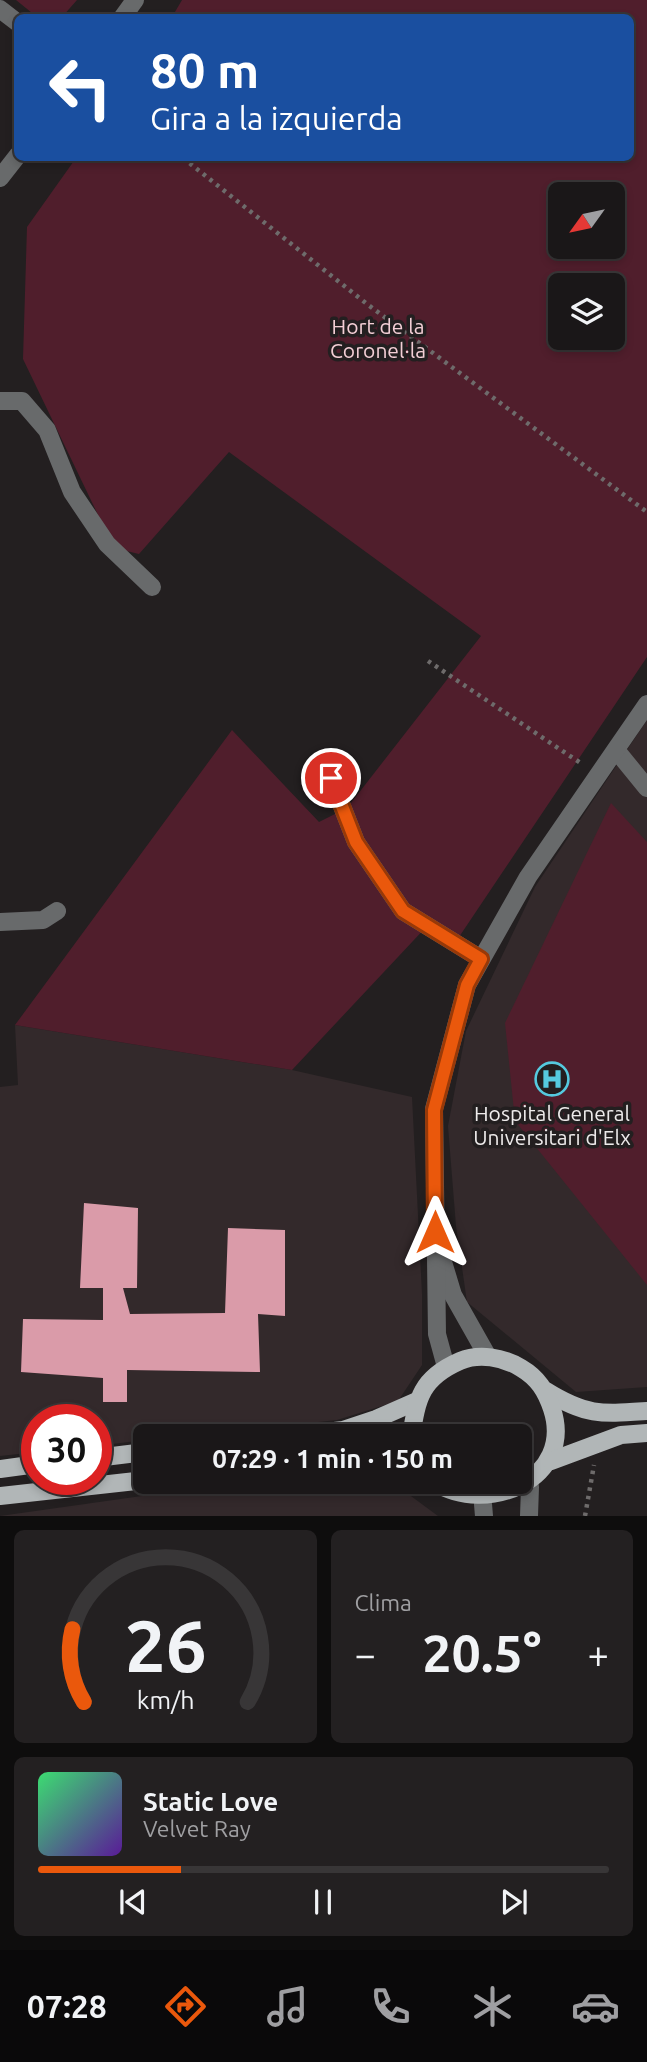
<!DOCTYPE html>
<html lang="es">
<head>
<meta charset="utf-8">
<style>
  body { margin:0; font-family:Ubuntu,sans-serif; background:#232021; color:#f1f3f6; height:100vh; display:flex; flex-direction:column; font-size:26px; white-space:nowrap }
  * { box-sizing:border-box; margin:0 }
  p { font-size:23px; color:#9f9fa2 }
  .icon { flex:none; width:38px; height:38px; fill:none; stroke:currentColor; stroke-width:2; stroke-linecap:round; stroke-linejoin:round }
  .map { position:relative; height:1516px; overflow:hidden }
  .sheet { display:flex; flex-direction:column; gap:14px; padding:14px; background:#0e0d0d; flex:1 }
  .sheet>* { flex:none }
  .banner { position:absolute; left:14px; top:14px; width:620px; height:147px; border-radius:10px; box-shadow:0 4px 10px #0003,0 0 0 2px #383637; background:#1a4fa0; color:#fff; overflow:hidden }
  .needle { width:46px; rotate:237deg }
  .controls { position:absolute; left:548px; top:182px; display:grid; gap:14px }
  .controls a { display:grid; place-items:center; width:77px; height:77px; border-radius:10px; background:#1a1718; box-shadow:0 4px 10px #0003,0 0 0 2px #383637; font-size:35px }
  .speed { position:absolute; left:21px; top:1404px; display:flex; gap:14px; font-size:35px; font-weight:700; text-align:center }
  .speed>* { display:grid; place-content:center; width:91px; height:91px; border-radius:50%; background:#1a1718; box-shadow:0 4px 10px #0003,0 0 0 2px #383637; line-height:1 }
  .speed .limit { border:10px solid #d22; background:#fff; color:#111 }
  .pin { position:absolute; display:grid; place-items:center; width:60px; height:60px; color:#fff; margin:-30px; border:4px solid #fff; border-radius:50%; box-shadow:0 2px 7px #0007 }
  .me { position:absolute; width:77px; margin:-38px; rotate:0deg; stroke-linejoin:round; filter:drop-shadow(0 0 5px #0008) }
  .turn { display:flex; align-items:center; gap:24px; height:147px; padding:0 21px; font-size:32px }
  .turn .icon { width:91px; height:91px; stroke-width:2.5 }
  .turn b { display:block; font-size:49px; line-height:60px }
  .big { font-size:52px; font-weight:700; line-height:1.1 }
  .sheet .widget { flex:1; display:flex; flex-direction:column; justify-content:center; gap:10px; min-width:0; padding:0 24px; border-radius:10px; background:#232021 }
  .sheet .dial { align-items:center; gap:0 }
  .dial svg { height:182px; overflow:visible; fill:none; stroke:#383637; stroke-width:7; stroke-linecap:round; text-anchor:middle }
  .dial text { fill:#f1f3f6; stroke:none }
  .song { display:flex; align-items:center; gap:21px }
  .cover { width:84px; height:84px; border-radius:10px; background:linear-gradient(135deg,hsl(140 70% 55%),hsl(270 70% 35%)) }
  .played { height:7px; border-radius:4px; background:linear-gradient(90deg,#ea580c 25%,#383637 25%) }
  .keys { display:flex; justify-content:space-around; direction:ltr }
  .heat { display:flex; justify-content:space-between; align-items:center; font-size:38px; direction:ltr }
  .sheet .tiles { flex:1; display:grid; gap:14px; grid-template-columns:1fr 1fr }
  .widget:last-child { grid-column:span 2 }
  .trip { position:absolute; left:133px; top:1424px; width:399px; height:70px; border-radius:10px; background:#1a1718; box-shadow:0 4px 10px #0003,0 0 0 2px #383637; font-weight:700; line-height:70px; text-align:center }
  .dock { display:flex; height:112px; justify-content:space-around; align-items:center; background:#0a090a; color:#9f9fa2 }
  .dock .icon { width:49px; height:49px }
  .dock .selected { color:#ea580c }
  .dock b { font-size:32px; color:#f1f3f6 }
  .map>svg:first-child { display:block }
</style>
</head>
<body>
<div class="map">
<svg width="647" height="1516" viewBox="0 0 647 1516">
  <rect width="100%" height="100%" fill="#231f20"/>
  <g fill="#33292b">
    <path d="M647 720V1387L576 1392 467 1302 456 1226 448 1126 466 1031 535 887Z"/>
    <path d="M15 1025 292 1070 412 1097 422 1294V1365L398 1401 337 1420 180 1437H145V1440L96 1446V1419H37V1452L0 1456V1087L18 1085Z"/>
    <path d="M241 1482H387L396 1485 438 1516H0Z"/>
  </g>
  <g fill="#501e2c" fill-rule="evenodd">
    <path d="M16 0H77L62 17H37Z"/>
    <path d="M182 0H647V657L459 937 428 925 292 1070 15 1025 232 730 319 822 347 808 481 636 229 452 139 554 114 548 23 359 27 227 76 158H630V18L172 17ZM560 194H612V247H560ZM560 285H612V338H560Z"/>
    <path d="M611 803 647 842V1285L515 1121 505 1023Z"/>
  </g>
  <path fill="#da9ba9" d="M84 1203 138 1208 137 1288H123L130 1314 225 1313 228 1228 285 1230V1316L258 1314 260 1372 127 1370V1402H103V1378L21 1372 23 1319 103 1320V1288H80Z"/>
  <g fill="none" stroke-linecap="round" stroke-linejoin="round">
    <g stroke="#6e6b6b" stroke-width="4.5" stroke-dasharray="3.5 5" stroke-linecap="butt">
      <path d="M183 158 367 304 647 512"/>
      <path d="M428 661 582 764"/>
      <path d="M585 1516 594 1465"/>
    </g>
    <g stroke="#686a6b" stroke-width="18">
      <path d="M0 9 18 23"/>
      <path d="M122 18 135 0"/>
      <path d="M0 178 18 155"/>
      <path d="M0 401H22L47 430 72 492 107 544 152 587"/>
      <path d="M616 750 647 788"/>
      <path d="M331 778 356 842 403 911 481 959"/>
      <path d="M0 922 43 920 57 911"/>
      <path d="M440 1252 453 1295 488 1357"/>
      <path d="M446 1367 437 1334 434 1109 467 985 528 877 647 704"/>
      <path d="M483 1504 484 1516"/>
      <path d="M529 1516 530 1487"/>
    </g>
    <g stroke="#b1b6b7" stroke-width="18">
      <path d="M546 1391C586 1416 602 1414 647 1411"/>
      <path d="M282 1437 343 1430 376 1419 417 1401"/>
      <path d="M411 1437C417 1398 421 1378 460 1361 479 1353 503 1357 521 1368 538 1378 546 1391 552 1409 575 1479 487 1516 434 1482"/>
      <path d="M96 1458 145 1452"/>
      <path d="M551 1461 621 1435 647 1433"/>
      <path d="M0 1469 37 1464"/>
      <path d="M0 1496 145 1480"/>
    </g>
  </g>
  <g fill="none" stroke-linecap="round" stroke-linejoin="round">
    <defs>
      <path id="route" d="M331 778 356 842 403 911 481 959 467 985 434 1110 435 1232"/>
    </defs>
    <use href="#route" stroke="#983908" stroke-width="18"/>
    <use href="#route" stroke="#ea580c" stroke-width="12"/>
  </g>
  <defs>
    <symbol id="hospital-ring" viewBox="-11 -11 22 22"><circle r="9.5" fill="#231f20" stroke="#55cadf" stroke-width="1.5"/><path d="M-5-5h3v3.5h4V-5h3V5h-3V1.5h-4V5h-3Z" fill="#55cadf"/></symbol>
  </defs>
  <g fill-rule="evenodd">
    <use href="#hospital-ring" x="533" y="1060" width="38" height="38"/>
  </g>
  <g text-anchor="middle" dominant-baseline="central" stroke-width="7" stroke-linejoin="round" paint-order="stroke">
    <g font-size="21" fill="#f3ced5" stroke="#231f20">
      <text x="378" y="326">Hort de la<tspan x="378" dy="24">Coronel·la</tspan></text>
    </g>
    <g font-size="21" fill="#eeebeb" stroke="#231f20">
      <text x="552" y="1113">Hospital General<tspan x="552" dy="24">Universitari d'Elx</tspan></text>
    </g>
  </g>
</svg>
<div class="controls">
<a><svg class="needle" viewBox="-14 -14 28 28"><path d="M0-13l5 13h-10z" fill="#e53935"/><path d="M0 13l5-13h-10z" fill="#9f9fa2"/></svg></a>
<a><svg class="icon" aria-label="layers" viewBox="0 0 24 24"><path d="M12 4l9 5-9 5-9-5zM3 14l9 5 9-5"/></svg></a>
</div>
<div class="speed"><div class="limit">30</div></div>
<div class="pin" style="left:331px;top:778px;background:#d93025"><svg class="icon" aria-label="arrive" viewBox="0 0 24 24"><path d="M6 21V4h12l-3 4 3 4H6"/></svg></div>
<svg class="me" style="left:435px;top:1232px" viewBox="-20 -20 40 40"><path d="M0-17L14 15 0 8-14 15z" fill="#ea580c" stroke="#fff" stroke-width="4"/></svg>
<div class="trip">07:29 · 1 min · 150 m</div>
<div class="banner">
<div class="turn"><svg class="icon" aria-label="left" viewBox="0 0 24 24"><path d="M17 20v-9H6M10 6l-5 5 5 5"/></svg><div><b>80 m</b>Gira a la izquierda</div></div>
</div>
</div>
<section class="sheet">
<div class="tiles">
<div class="widget dial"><svg viewBox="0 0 100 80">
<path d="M14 69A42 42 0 1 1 86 69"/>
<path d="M14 69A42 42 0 0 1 9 37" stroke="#ea580c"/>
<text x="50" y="56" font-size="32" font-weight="700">26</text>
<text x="50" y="72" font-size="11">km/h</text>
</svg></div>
<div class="widget"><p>Clima</p>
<div class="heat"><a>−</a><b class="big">20.5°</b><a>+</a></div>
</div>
<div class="widget">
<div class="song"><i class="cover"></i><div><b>Static Love</b><p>Velvet Ray</p></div></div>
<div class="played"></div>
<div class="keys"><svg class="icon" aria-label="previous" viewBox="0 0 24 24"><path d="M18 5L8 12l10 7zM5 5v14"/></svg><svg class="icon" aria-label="pause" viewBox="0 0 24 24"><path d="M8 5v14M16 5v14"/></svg><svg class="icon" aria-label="next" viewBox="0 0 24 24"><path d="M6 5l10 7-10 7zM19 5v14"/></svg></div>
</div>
</div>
</section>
<nav class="dock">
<b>07:28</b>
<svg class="icon selected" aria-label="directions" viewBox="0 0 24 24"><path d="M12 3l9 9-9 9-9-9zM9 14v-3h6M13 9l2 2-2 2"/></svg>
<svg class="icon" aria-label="music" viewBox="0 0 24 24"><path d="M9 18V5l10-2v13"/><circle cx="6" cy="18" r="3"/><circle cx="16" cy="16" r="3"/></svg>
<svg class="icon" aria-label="phone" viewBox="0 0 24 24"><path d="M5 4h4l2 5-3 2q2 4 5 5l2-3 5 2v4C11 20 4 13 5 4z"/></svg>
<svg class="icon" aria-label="climate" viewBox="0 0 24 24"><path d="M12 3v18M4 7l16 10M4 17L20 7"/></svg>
<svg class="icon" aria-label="car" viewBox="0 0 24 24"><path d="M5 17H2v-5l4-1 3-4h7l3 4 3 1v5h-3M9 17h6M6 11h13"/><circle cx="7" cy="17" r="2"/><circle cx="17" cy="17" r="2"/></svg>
</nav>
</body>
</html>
